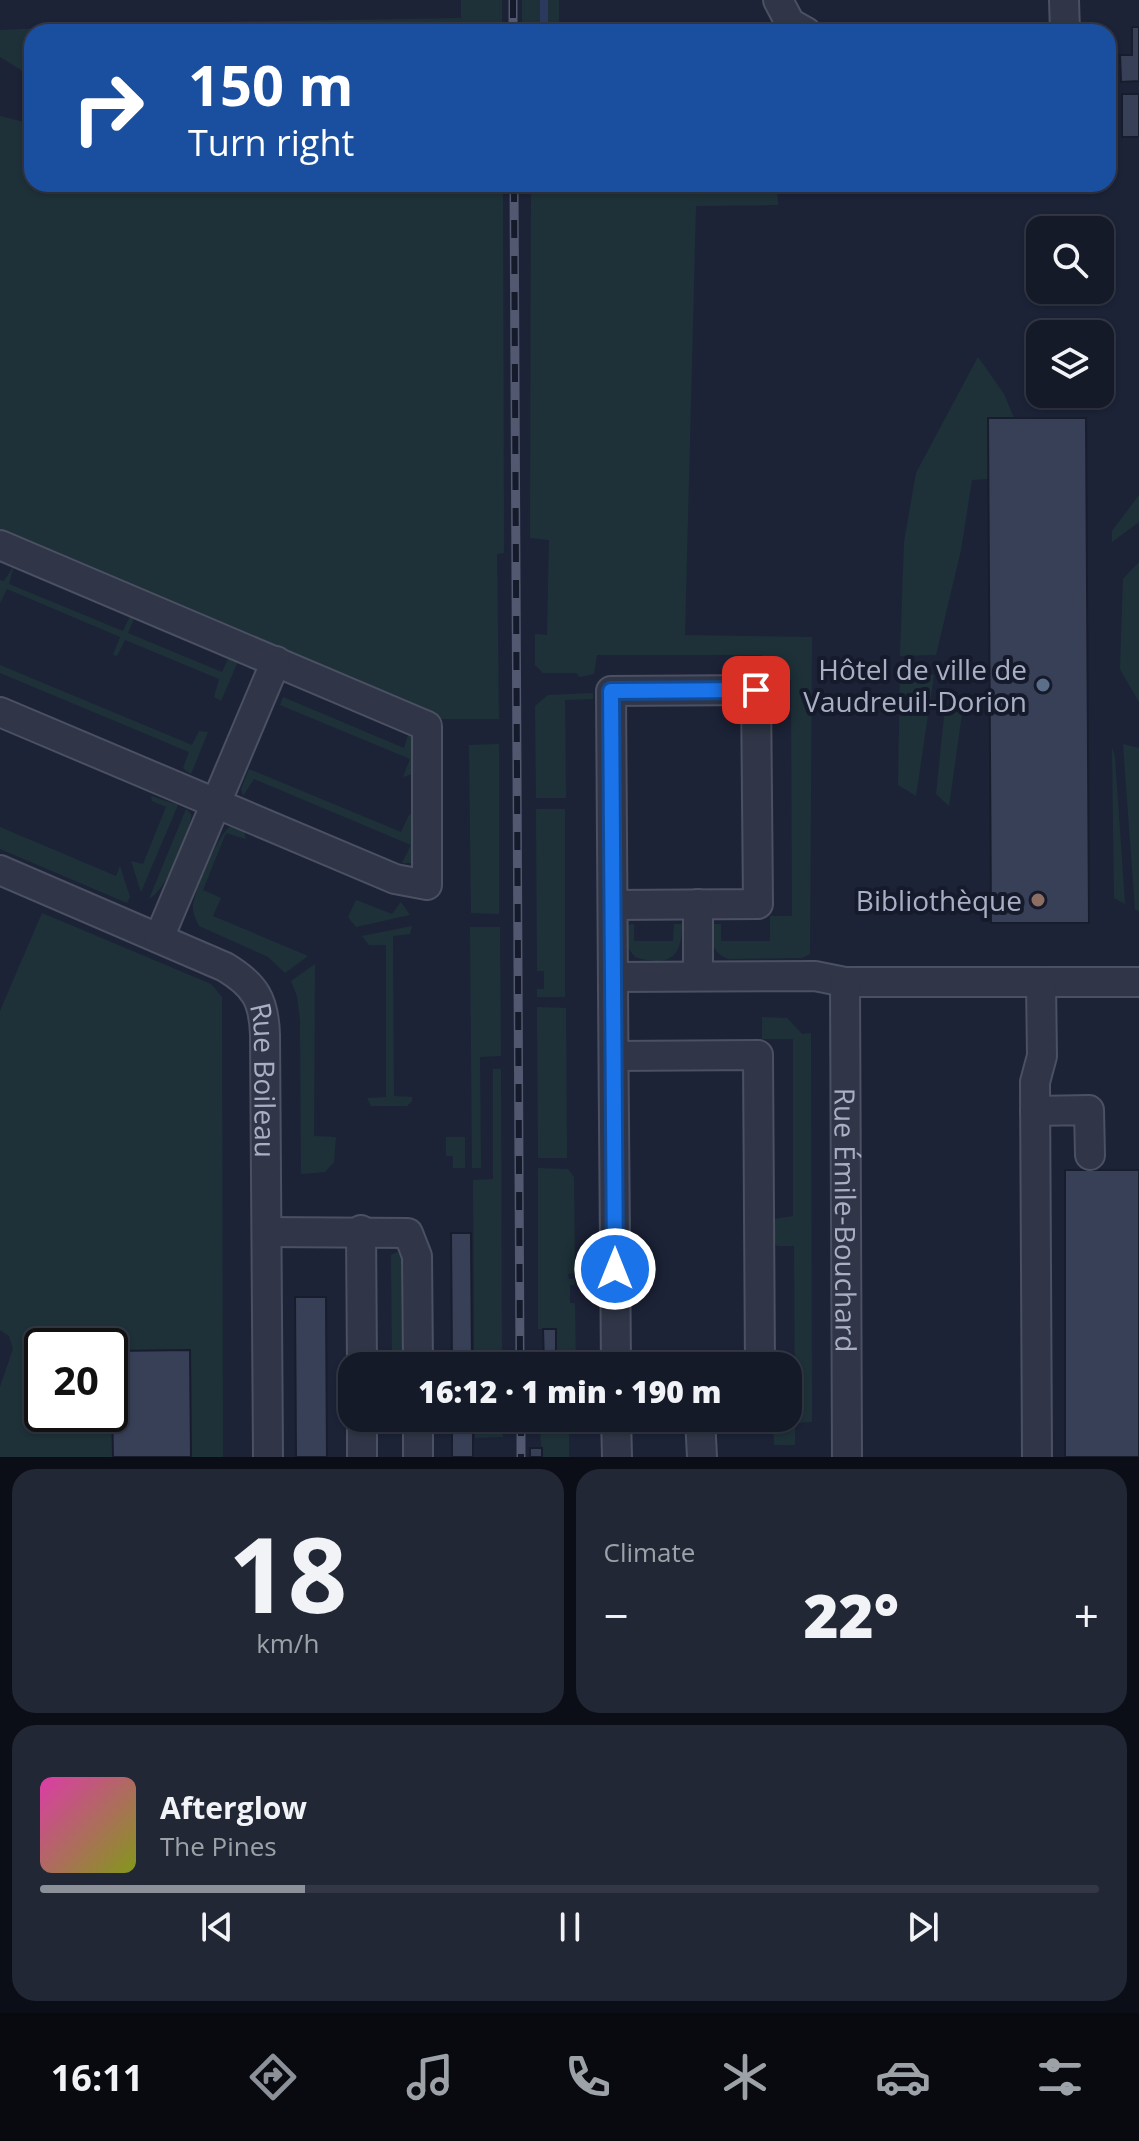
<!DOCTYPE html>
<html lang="en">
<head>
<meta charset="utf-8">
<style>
  body { margin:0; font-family:"Open Sans",sans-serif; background:#222735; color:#f1f3f6; height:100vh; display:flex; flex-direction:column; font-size:30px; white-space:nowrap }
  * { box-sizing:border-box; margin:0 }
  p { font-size:26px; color:#9da1a8 }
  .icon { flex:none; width:44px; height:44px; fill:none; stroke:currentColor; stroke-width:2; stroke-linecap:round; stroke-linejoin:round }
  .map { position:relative; height:1457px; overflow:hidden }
  .sheet { display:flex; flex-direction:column; gap:12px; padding:12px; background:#0c0e17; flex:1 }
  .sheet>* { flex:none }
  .top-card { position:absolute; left:24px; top:24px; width:1092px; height:168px; border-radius:24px; box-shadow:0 2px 6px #0004,0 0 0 2px #343846; background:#1a4fa0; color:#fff; overflow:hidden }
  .buttons { position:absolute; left:1026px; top:216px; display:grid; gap:16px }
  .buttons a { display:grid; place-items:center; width:88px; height:88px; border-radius:16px; background:#151a29; box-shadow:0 2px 6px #0004,0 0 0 2px #343846; font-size:40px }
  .speed { position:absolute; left:24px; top:1328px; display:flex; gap:16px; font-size:40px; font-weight:700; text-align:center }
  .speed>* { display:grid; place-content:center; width:104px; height:104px; border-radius:50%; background:#151a29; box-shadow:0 2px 6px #0004,0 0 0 2px #343846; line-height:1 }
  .speed .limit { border:4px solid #111; border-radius:12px; background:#fff; color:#111 }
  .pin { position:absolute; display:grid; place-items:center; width:68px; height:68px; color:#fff; margin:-34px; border-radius:16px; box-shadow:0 4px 12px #0006 }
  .me { position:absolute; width:88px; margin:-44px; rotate:0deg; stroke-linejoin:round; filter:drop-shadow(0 0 6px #0008) }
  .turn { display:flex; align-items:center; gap:28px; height:168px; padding:0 32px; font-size:36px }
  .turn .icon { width:104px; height:104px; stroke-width:2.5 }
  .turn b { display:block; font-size:56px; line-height:68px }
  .big { font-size:60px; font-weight:800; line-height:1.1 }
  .sheet .widget { flex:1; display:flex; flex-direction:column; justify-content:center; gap:12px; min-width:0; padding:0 28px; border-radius:24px; background:#222735 }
  .sheet .dial { align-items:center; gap:0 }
  .dial b { font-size:104px; line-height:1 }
  .song { display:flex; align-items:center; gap:24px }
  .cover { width:96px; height:96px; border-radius:12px; background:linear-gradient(135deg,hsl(320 70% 55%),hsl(70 70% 35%)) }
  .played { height:8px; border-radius:4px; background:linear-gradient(90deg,#8c9099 25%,#343846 25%) }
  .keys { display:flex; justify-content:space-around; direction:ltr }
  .heat { display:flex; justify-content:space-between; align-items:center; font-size:44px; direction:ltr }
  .sheet .tiles { flex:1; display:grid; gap:12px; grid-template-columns:1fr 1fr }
  .widget:last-child { grid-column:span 2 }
  .trip { position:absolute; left:338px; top:1352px; width:464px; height:80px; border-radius:24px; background:#151a29; box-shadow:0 2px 6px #0004,0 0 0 2px #343846; font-weight:800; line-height:80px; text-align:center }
  .dock { display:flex; height:128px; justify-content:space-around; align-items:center; background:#080a10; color:#9da1a8 }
  .dock .icon { width:56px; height:56px }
  .dock .active { color:#8c9099 }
  .dock b { font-size:36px; color:#f1f3f6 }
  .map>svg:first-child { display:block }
</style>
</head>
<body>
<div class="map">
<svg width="1139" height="1457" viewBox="0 0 1139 1457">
  <rect width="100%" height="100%" fill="#1c2337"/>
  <g fill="#1e3138" fill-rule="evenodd">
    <path d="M461 0H502V32H32V77L0 57V30L155 23 461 18Z"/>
    <rect x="522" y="0" width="37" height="32"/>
    <path d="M0 116 32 124V184H503L504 553 497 554 499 719H440L439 715 0 530Z"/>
    <path d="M531 184H777L778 205 696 206 685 635 812 637 810 954 802 958 729 959C711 953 712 941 712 924H721V941H770V916H792L791 680H763L762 655H597L594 674 580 677 576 673H543L535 665V634L547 635 549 540 530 538Z"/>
    <path d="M978 357 1004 394 1014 418H988V479L972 480 961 550 936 655 900 656 904 542 916 473Z"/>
    <path d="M1139 495V522L1112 542V531Z"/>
    <path d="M1139 562V702L1120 669 1123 579Z"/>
    <path d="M14 565 9 584 123 631 131 614 135 616 128 633 222 672 229 657 239 659 221 701 214 697 219 679 125 640 117 656 113 655 120 637 7 589 0 603V580L4 581Z"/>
    <path d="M0 665 192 745 199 731 208 732 191 774 183 768 189 752 0 673Z"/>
    <path d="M900 668 934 675 916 796 898 785Z"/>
    <path d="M593 693V699L565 700 566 798H536L535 706 548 695Z"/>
    <path d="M965 693 949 806 936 794 945 707Z"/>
    <path d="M283 697 404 748 408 735 414 734 412 774 403 777 410 759 280 705Z"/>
    <path d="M499 744V914L471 913 469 745Z"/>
    <path d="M1123 744 1139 748V911L1135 910Z"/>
    <path d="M1112 747 1115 757 1125 904 1114 898Z"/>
    <path d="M249 769 401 832 409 815 413 813 414 859 411 863H402L411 845 254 779 243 796 241 789Z"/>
    <path d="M151 796 178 805 141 892 131 861 143 864 166 807 152 801Z"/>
    <path d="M186 809 191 814C191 833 166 890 149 899Z"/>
    <path d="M536 809H565V997H537V989H544V971H537Z"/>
    <path d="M231 826 244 831 246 839 226 833 203 890 221 898 213 916 308 956 285 973 268 957 199 926C196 920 193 914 193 908 193 894 219 832 231 826Z"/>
    <path d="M0 827 116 876 120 866 130 897 127 903 0 849Z"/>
    <path d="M356 900 392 914 401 902 410 915 356 927 348 917Z"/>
    <path d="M42 913 211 984 222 997 223 1457H0V1387L13 1349 9 1336 0 1330V1011ZM42 1346H110V1414H42Z"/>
    <path d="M634 924V941H673L674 924H682C682 959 668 967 635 957L626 945 625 925Z"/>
    <path d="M412 926 410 934 393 936 394 1096 412 1097V1101L407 1106H371L367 1098 386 1097V945H369L362 936Z"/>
    <path d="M470 927H500L501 1056 480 1057 481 1168H472Z"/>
    <path d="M315 964 314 1136 336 1137 334 1162 325 1172 301 1174 300 1020 297 996 291 981Z"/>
    <path d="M537 1007 566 1008 567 1158H538Z"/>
    <path d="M762 1017 787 1018 802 1034 811 1033 812 1422 795 1423V1445H774L773 1423 795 1422 794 1246H777L773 1240 774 1219 793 1216V1039H762Z"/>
    <path d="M493 1069H501L502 1366H474L473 1180 493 1179Z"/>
    <path d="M446 1137H465V1168H453V1156H446Z"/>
    <path d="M538 1168 568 1169 574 1177 575 1273 568 1274 569 1279H575V1285H570V1303H575L576 1366H539L556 1364V1330L538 1329Z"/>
    <path d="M397 1252 401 1257 402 1366H392L391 1255Z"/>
    <path d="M475 1418H502L503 1437 475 1438Z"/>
    <path d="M539 1418H569V1457H542Z"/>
  </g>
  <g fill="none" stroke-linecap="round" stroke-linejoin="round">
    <path stroke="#2c395e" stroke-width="8" d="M544 0V32"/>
  </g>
  <g fill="#384058" stroke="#181d2d" stroke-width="2">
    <path d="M1132 27H1139V81L1121 82 1120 55H1132Z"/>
    <rect x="1122" y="94" width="17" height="43"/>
    <path d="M988 418H1086L1089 923H991Z"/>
    <rect x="1065" y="1170" width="74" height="287"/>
    <path d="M451 1233H471L472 1366H452Z"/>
    <path d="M295 1297H326L327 1457H296Z"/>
    <path d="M543 1329H556V1364H544Z"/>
    <path d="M190 1350 191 1457H113L111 1351Z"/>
    <rect x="452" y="1418" width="21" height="39"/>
    <rect x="530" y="1448" width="12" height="9"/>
  </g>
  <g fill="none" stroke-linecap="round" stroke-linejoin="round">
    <defs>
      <g id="minor">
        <path d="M778 0 790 23 806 32"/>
        <path d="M1064 0 1065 32"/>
        <path d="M0 545 427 726V885L395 879 0 712"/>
        <path id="s1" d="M0 870 225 967C255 985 264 1000 265 1035L268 1457"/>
        <path d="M613 905 758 904 756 690 611 691C611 916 615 1141 616 1366"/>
        <path d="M159 938 276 661"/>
        <path d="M698 976V904"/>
        <path d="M613 977 815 976 845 982H1139"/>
        <path id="s2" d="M845 982 847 1457"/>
        <path d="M614 1056 758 1055 760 1366"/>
        <path d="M1035 1111 1089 1110 1090 1155"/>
        <path d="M361 1230 362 1366"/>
        <path d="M267 1232 408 1233 417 1256 418 1366"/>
        <path d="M362 1418V1457"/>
        <path d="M418 1418V1457"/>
        <path d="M616 1418 617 1457"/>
        <path d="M700 1418 702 1457"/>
        <path d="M1037 1457 1035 1082 1042 1056 1041 983"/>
      </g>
    </defs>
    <use href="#minor" stroke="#4b5062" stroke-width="32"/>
    <use href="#minor" stroke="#303647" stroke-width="28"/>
    <defs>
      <g id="rail">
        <path d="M513 0V32"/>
        <path d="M514 184 520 1366"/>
        <path d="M521 1418V1457"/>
      </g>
    </defs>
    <use href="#rail" stroke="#51586f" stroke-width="9"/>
    <use href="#rail" stroke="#161b2b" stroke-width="6" stroke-dasharray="18" stroke-linecap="butt"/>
  </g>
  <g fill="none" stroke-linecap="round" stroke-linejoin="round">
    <defs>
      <path id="route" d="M615 1269 611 691 756 690"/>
    </defs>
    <use href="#route" stroke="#114b97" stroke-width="20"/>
    <use href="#route" stroke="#1a73e8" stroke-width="14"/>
  </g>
  <circle fill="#5c6f8a" stroke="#161b2b" stroke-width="3" cx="1043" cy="685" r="8"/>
  <circle fill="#8d6e63" stroke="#161b2b" stroke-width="3" cx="1038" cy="900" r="8"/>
  <g text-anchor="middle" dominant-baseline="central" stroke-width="8" stroke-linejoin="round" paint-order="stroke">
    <g font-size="28" fill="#a9afc5" stroke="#161b2b" text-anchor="end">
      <text x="1027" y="669">Hôtel de ville de<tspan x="1027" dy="32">Vaudreuil-Dorion</tspan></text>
      <text x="1022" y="900">Bibliothèque</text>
    </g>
    <g font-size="28" fill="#a9afc5" stroke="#161b2b">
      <text stroke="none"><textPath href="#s1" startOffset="374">Rue Boileau</textPath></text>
      <text stroke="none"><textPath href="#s2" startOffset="238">Rue Émile-Bouchard</textPath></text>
    </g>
  </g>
</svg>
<div class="buttons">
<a><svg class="icon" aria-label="search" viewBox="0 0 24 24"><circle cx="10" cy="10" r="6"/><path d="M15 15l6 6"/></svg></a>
<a><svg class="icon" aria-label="layers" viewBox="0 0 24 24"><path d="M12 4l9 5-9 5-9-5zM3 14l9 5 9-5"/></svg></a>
</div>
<div class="speed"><div class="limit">20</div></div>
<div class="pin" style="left:756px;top:690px;background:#d93025"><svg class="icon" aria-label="arrive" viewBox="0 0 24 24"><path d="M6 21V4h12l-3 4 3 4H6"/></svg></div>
<svg class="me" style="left:615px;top:1269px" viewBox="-20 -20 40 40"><circle r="17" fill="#1a73e8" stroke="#fff" stroke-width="3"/><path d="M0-11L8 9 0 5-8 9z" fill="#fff"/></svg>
<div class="trip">16:12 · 1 min · 190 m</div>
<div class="top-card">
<div class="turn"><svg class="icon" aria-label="right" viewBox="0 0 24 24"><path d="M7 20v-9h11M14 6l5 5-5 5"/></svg><div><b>150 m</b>Turn right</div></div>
</div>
</div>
<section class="sheet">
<div class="tiles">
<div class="widget dial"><b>18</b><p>km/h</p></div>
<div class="widget"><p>Climate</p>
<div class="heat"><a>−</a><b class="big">22°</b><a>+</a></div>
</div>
<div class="widget">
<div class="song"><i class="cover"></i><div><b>Afterglow</b><p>The Pines</p></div></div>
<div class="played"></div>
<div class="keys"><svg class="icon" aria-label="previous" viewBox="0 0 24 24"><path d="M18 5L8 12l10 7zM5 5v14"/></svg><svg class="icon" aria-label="pause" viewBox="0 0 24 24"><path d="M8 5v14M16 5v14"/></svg><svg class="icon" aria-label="next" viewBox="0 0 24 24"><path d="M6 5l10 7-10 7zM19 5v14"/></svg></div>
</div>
</div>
</section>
<nav class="dock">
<b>16:11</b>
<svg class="icon active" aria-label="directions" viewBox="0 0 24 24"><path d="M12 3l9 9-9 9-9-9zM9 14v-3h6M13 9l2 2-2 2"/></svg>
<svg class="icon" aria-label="music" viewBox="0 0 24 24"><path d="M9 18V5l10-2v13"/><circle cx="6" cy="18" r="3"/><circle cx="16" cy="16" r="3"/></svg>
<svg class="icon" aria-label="phone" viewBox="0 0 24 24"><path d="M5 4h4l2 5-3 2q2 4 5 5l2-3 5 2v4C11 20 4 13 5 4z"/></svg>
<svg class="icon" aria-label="climate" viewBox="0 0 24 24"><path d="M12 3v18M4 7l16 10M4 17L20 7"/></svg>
<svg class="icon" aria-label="car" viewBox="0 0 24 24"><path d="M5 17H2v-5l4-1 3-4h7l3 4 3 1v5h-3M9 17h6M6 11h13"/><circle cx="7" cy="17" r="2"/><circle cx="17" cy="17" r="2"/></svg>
<svg class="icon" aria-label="filters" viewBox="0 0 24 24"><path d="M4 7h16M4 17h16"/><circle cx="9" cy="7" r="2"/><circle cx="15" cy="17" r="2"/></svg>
</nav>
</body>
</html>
